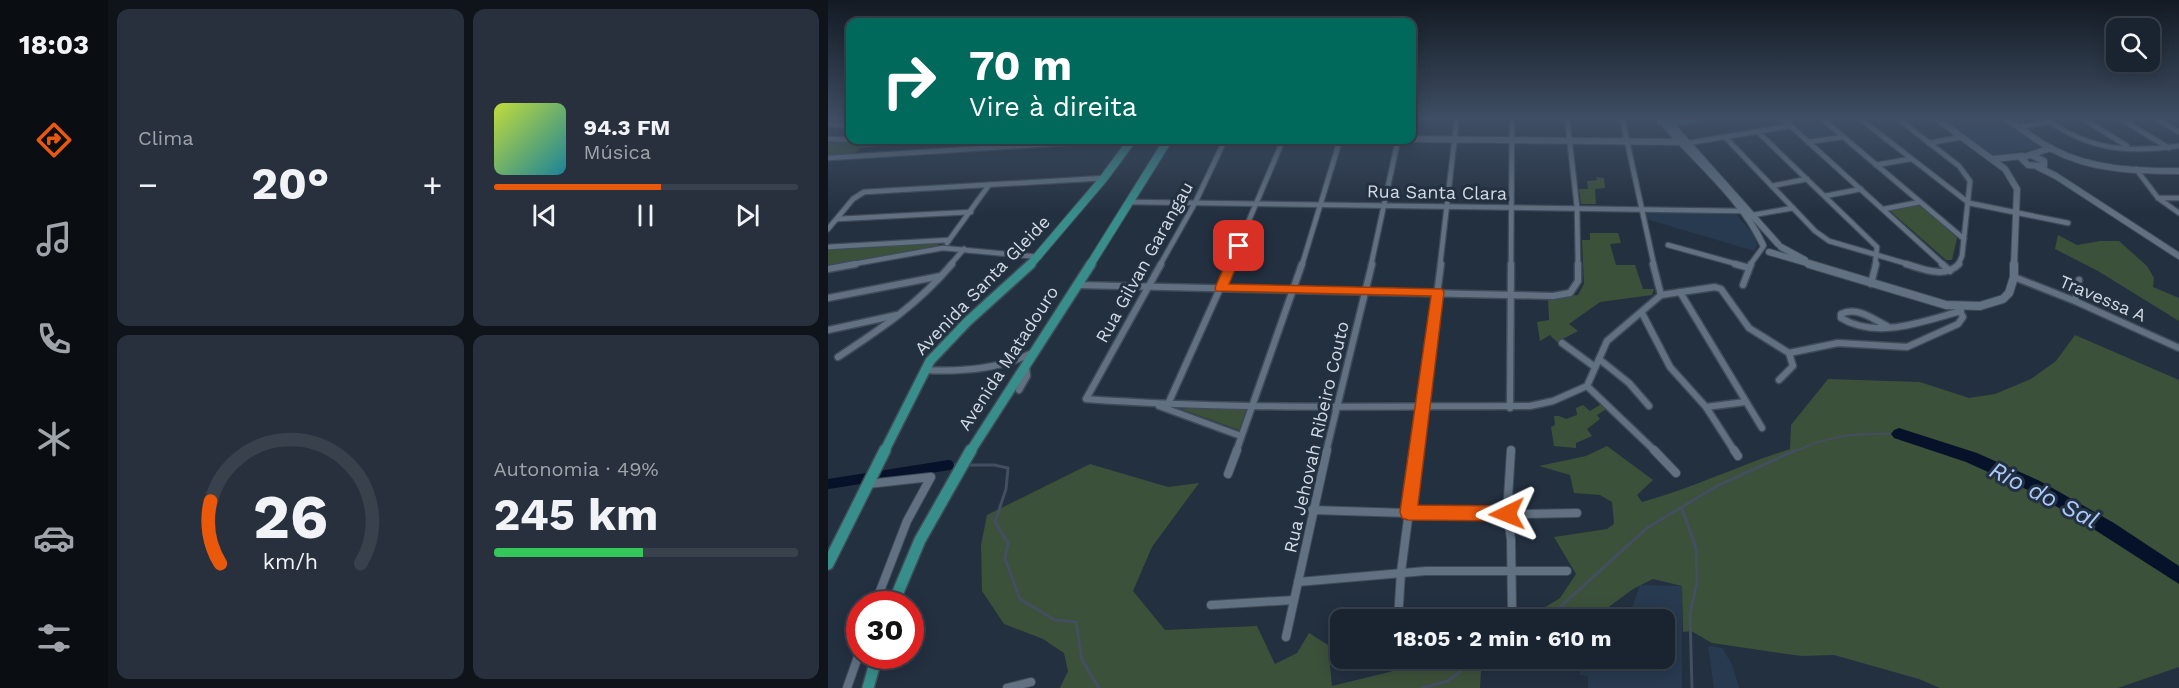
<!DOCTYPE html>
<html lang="pt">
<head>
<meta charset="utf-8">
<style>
  body { margin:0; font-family:"Work Sans",sans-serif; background:#27303c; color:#f1f3f6; height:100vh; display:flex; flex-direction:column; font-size:22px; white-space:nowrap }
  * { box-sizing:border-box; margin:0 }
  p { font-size:20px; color:#9fa4ab }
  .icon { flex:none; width:33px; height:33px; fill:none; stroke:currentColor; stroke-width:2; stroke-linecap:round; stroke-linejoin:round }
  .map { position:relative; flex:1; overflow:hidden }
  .details { display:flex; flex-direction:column; gap:9px; padding:9px; background:#0e141a; width:720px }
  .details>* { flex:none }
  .hud { position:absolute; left:18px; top:18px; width:570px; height:126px; border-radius:12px; box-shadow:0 3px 15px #0003,0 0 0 2px #38414c; background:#00695c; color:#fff; overflow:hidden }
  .buttons { position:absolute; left:1278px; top:18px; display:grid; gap:12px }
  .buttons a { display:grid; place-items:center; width:54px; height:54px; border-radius:12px; background:#1a2430; box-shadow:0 3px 15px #0003,0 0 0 2px #38414c; font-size:30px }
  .speed { position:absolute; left:18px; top:591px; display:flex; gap:12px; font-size:30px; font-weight:700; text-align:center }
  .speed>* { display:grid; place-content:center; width:78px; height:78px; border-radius:50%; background:#1a2430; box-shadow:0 3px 15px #0003,0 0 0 2px #38414c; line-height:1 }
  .speed .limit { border:9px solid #d22; background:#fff; color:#111 }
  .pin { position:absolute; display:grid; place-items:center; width:51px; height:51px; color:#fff; margin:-26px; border-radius:12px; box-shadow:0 3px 9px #0006 }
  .me { position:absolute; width:66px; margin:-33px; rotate:268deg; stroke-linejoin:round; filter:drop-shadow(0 0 4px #0008) }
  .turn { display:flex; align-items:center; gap:21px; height:126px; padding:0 24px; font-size:27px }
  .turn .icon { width:78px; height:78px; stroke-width:2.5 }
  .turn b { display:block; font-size:42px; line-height:51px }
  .big { font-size:45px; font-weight:700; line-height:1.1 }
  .details .tile { flex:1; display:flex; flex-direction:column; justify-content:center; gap:9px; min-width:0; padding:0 21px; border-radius:12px; background:#27303c }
  .details .dial { align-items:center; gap:0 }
  .dial svg { height:156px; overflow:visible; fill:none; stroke:#38414c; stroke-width:7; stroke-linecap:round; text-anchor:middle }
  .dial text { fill:#f1f3f6; stroke:none }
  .song { display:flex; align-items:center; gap:18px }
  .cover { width:72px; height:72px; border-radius:9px; background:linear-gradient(135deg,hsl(70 70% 55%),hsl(190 70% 35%)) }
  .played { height:6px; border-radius:3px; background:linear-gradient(90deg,#ea580c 55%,#38414c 55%) }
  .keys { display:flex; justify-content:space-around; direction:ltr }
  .heat { display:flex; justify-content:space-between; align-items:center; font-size:33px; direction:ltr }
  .charge { height:9px; border-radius:4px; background:linear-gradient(90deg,#34c759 49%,#38414c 0) }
  .details .tiles { flex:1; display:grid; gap:9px; grid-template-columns:repeat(2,1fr) }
  .trip { position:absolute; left:502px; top:609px; width:345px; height:60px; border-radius:12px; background:#1a2430; box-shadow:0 3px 15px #0003,0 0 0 2px #38414c; font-weight:700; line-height:60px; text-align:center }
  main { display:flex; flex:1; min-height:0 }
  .menu { display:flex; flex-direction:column; width:108px; justify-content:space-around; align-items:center; background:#0a0e13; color:#9fa4ab }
  .menu .icon { width:42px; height:42px }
  .menu .selected { color:#ea580c }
  .menu b { font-size:27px; color:#f1f3f6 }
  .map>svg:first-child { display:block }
</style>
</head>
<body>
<main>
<nav class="menu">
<b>18:03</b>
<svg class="icon selected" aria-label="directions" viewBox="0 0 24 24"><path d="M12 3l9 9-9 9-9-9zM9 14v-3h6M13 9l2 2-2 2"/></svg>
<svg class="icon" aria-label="music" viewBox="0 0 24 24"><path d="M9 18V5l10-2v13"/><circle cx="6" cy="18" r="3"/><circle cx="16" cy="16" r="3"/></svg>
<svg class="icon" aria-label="phone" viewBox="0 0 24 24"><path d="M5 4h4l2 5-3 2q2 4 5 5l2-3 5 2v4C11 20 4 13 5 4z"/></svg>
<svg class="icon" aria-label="climate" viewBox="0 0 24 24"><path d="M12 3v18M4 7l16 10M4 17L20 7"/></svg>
<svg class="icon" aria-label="car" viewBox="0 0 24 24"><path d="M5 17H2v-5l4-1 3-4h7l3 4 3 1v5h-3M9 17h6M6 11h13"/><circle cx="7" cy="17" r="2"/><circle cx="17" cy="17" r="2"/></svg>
<svg class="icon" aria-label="filters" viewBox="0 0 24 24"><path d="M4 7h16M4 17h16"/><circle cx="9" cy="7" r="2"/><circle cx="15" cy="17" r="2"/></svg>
</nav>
<section class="details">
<div class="tiles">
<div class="tile"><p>Clima</p>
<div class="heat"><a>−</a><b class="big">20°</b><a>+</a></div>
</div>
<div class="tile">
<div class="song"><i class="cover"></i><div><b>94.3 FM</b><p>Música</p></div></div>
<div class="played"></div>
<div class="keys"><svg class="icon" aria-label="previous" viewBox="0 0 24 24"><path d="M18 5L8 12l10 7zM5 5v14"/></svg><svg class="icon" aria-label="pause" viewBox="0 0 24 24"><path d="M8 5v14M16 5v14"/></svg><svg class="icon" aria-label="next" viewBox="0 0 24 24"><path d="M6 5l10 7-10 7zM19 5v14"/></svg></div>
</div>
<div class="tile dial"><svg viewBox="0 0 100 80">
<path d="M14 69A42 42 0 1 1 86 69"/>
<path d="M14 69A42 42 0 0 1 9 37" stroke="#ea580c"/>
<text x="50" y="56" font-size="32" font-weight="700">26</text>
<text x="50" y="72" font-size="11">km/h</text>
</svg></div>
<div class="tile"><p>Autonomia · 49%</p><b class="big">245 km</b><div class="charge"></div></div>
</div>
</section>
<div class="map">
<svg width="1351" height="688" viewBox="0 0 1351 688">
  <rect width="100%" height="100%" fill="#233040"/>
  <g fill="#283a4f">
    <path d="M959 118H989L1006 135 983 139Z"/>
    <path d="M1112 118H1171L1214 147 1165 156Z"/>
    <path d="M818 213H907L927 236 929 245 926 251 818 219Z"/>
    <path d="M812 585 854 586V688H760V676L752 675 751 659 837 658V620L798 619 797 612 804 608Z"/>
    <path d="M880 646 894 648 904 664 911 688H886Z"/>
  </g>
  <g fill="#3c513a">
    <path d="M0 140 55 143 51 146 32 148 27 153 0 156Z"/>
    <path d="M768 177 776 178 777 188 767 189 768 204H753L751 189H760L759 181 769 180Z"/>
    <path d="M1091 203 1129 238 1124 260H1118L1061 210Z"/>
    <path d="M762 233H790L793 243 782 244 788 265H807L815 289H826L824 295 772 302 741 324 750 331 729 342 722 335 712 341 709 322 721 320 720 298 750 295 756 284 754 240H762Z"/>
    <path d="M1230 235 1249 245 1272 241H1291L1319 266 1326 278 1325 287 1351 298V321L1270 271 1227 249Z"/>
    <path d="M108 242 111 245 105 248 0 267V249Z"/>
    <path d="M1247 335 1351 380V667L1290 688H1112L1091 679 1006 655 973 656 884 643 863 631 855 632 854 586 825 579 805 589 778 609 759 619H698L732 598 748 574 726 537 779 529 786 524 784 502 772 495 746 493 742 475 711 466 758 456 779 446 825 480 809 495 814 502C865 488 912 465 962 449L963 425 1000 379 1092 382 1141 398 1167 394 1203 379 1228 361Z"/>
    <path d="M775 403 780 408 769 415 772 419 759 429 764 436 748 443V448L726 446 723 427 727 425 726 416H731L738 419 749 415 748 408 755 405 762 411Z"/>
    <path d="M419 408 411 430 353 409Z"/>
    <path d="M262 464 340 487 371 483 324 547 305 591 337 630 429 626 447 664 469 653 481 633 500 645 504 686 614 659H684L653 671 652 688H232L240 671 236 653 215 639 176 624 154 591 153 545 159 515Z"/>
  </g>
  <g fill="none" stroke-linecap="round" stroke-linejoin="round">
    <path stroke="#434e61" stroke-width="2" d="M965 452C1004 434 1030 433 1071 434"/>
    <g stroke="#434e61" stroke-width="3">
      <path d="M121 465H131"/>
      <path d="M139 465H166L180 468 178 489 167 522 180 543 177 559 192 599 227 620 248 622 254 660 271 688"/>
      <path d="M854 509 868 548 869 582 862 614 864 688"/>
      <path d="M718 620 819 528 889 486 968 450"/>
      <path d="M594 688 620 681 650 658"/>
    </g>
    <path stroke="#061229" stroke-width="10" d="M0 484 121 465"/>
    <path fill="#061229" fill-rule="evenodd" d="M1071 428 1149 453 1212 481 1286 523 1351 566V584L1250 519 1200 490 1138 462 1066 438 1063 434 1066 430Z"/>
    <defs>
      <g id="minor-far2">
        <path d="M739 118 749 207 750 265"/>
        <path d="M794 118 826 265"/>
        <path d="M954 118 1116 265"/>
        <path d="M993 118 1136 239"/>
        <path d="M1031 118 1141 203 1240 223"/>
        <path d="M1069 118 1131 166 1142 181 1134 256 1130 265"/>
        <path d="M1216 118C1262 150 1296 153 1351 146"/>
        <path d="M1254 118 1299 146"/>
        <path d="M1291 118 1341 148"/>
        <path d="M1327 118 1351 132"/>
        <path d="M0 124 22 126"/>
        <path d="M1190 127 1222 122"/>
        <path d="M929 131 1049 247 1047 265"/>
        <path d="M897 137 987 231 1001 241 1083 265"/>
        <path d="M0 139 60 141"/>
        <path d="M980 142 1014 137"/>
        <path d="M860 143 962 126"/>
        <path d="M1101 143 1134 137"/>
        <path d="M0 158 285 140 302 141"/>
        <path d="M1048 165 1082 159"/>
        <path d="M1308 169 1330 198 1351 213"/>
        <path d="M944 186 979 179"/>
        <path d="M997 196 1033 189"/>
        <path d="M1330 198H1351"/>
        <path d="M304 202 913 211"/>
        <path d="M1056 209 1092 202"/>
        <path d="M925 215 965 208"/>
        <path d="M9 219 143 212"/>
        <path d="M0 229 25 199 36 192 276 178"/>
        <path d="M119 243 161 185"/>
        <path d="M840 245 912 265"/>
        <path d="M0 247 121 240"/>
        <path d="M20 265 115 248 211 257"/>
        <path d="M122 265 136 249"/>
        <path d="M332 265 367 203 397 140"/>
        <path d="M402 265 455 140"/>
        <path d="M474 265 512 140"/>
        <path d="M543 265 570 140"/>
        <path d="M612 265 629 118"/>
        <path d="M683 265 684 118"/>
        <path d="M922 265 935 247"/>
      </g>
      <g id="minor-far1">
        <path d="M333 264 258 399C406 410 554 406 702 406L725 401 759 386 779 341 833 295"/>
        <path d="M825 264 833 295"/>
        <path d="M907 264 921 268"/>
        <path d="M1078 264C1095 269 1117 279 1131 264"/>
        <path d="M1114 264 1122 271"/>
        <path d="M0 269 28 264"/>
        <path d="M1186 277 1247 301 1351 348"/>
        <path d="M1043 284 1048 264"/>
        <path d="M250 285 725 296 742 293 750 281V264"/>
        <path d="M915 285 923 264"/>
        <path d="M852 292 934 428"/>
        <path d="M833 295 887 287 893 289 921 328 961 353 965 366 951 380"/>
        <path d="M0 298 113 276"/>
        <path d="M1247 301 1251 280"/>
        <path d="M814 313 842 367 878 407 907 452"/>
        <path d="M1059 326C1045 319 1029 306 1013 314V318C1049 340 1096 321 1133 311"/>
        <path d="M0 330 69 315"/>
        <path d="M734 343 767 367"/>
        <path d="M961 353 1010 343 1079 347 1130 324 1135 317 1130 307"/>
        <path d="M10 357C54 328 89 305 124 264"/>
        <path d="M771 359 801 383 821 406"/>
        <path d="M96 370C132 372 172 369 204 353"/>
        <path d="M759 386 828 452"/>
        <path d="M191 390 199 376 198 366"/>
        <path d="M340 404 403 264"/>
        <path d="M331 406 413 436"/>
        <path d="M878 407 917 402"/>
        <path d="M682 408 683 264"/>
        <path d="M408 452 474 264"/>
        <path d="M498 452 544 264"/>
        <path d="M588 452 613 264"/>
      </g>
      <g id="minor">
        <path d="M683 450 679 514 683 539 684 609"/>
        <path d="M826 450 848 473"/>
        <path d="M906 450 910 456"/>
        <path d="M400 474 409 450"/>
        <path d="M40 484 103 477 79 521 47 604"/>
        <path d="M484 510 641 515 749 513"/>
        <path d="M470 582 598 571H739"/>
        <path d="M383 605 466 600"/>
        <path d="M570 620 573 572 589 450"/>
        <path d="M458 637 499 450"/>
        <path d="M19 688 32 651"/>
        <path d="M179 688 203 682"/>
      </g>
      <g id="tertiary-far1">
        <path d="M1108 118 1177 169 1189 189 1186 265"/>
        <path d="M1177 118C1193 128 1207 140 1224 149 1263 170 1308 171 1351 171"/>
        <path d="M841 122 950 244"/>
        <path d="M838 126C871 164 914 199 935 245"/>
        <path d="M584 139 851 142"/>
        <path d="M1203 155 1216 161V166L1200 165 1193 158 1223 148"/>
        <path d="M1165 159 1194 156"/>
        <path d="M1210 167 1228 176 1351 256"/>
        <path d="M953 247 977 260"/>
        <path d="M941 252 986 265"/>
      </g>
      <path id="tertiary" d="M981 264 1118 305 1152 306 1175 299 1181 293 1186 277V264"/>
      <path id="secondary" d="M832 118 834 121 847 122 873 118"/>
      <g id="primary-far2">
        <path d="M202 265 276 178 304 140"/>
        <path d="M262 265 340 140"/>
      </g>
      <g id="primary-far1">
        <path d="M56 452 102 361 139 322 203 264"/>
        <path d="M142 452 263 264"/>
      </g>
      <g id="primary">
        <path d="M0 564 57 450"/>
        <path d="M65 604 92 540 143 450"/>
        <path d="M40 688 49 656"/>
      </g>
    </defs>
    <use href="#minor-far2" stroke="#3f4b58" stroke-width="7"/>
    <use href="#minor-far1" stroke="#3f4b58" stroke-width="9"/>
    <use href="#minor" stroke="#3f4b58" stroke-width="10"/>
    <use href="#tertiary-far1" stroke="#3f4b58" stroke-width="8"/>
    <use href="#tertiary" stroke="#3f4b58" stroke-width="10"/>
    <use href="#secondary" stroke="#3f4b58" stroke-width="9"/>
    <use href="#primary-far2" stroke="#3f4b58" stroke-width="10"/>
    <use href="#primary-far1" stroke="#3f4b58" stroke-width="12"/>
    <use href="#primary" stroke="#3f4b58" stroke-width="14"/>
    <use href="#minor-far2" stroke="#617182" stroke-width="4.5"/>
    <use href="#minor-far1" stroke="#617182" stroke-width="6"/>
    <use href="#minor" stroke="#617182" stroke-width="8"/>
    <use href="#tertiary-far1" stroke="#617182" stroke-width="6"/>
    <use href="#tertiary" stroke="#617182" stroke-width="8"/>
    <use href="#secondary" stroke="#4c7f86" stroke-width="7"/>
    <use href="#primary-far2" stroke="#378e8a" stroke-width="8"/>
    <use href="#primary-far1" stroke="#378e8a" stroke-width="9"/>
    <use href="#primary" stroke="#378e8a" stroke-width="11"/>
  </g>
  <linearGradient id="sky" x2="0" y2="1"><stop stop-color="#131a23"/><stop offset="0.55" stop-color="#3f4e64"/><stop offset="1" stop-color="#3f4e64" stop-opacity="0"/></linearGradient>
  <rect width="1351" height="215" fill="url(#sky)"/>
  <path fill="#ea580c" stroke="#983908" stroke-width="1.5" d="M411 242 417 246 401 284 614 289 616 292 590 505 679 506 685 509 687 514 685 519 679 521 580 520 574 518 572 512 603 296 388 291 387 288 405 246Z"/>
  <g text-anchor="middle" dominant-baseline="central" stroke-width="6" stroke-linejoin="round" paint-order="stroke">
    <g font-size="18" fill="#d2dbe5" stroke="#233040">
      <text transform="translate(609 192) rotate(1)">Rua Santa Clara</text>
      <text transform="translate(316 262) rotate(-61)">Rua Gilvan Garangau</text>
      <text transform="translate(154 285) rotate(-46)">Avenida Santa Gleide</text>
      <text transform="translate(1275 298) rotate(23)">Travessa A</text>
      <text transform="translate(180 358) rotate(-57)">Avenida Matadouro</text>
      <text transform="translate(488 437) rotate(-77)">Rua Jehovah Ribeiro Couto</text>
    </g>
    <g font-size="24" font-style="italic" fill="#abc9fd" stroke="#233040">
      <text transform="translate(1216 495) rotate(27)">Rio do Sal</text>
    </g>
  </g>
</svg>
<div class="buttons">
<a><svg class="icon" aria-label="search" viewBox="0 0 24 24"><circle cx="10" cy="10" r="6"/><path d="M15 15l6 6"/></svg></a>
</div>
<div class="speed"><div class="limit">30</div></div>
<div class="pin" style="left:411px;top:246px;background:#d93025"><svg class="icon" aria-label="arrive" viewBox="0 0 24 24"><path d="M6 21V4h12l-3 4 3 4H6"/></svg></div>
<svg class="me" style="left:679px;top:514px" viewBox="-20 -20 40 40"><path d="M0-17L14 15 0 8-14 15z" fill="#ea580c" stroke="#fff" stroke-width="4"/></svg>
<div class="trip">18:05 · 2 min · 610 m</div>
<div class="hud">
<div class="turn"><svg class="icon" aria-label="right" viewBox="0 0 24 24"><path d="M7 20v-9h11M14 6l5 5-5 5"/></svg><div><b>70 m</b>Vire à direita</div></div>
</div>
</div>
</main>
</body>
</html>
